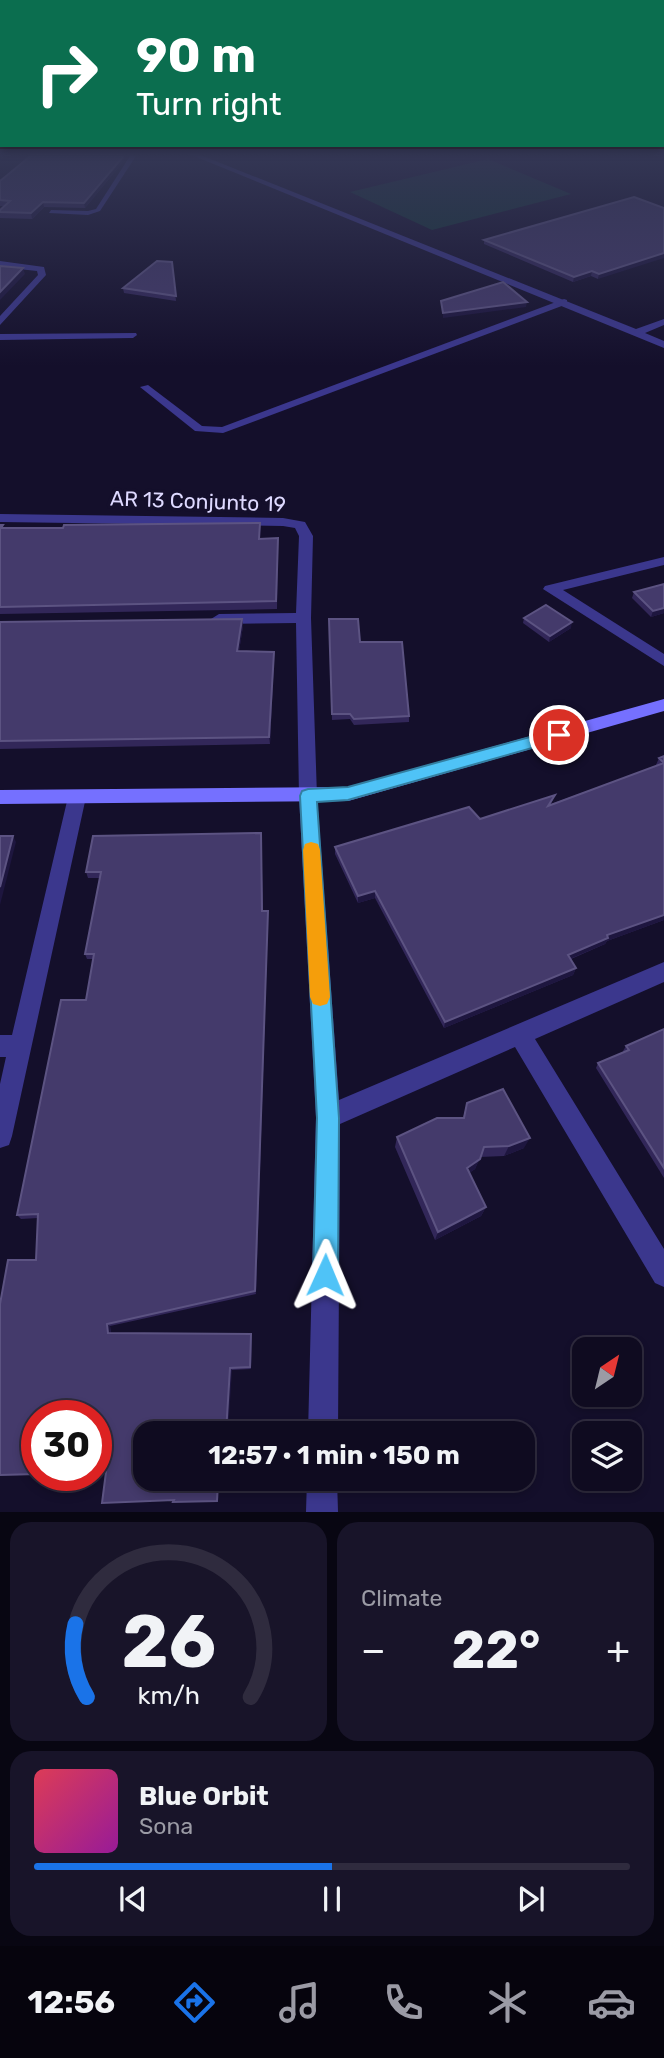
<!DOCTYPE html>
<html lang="en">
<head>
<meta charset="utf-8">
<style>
  body { margin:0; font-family:Rubik,sans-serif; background:#181429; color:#f1f3f6; height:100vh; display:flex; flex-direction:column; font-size:26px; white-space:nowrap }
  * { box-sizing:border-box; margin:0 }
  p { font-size:23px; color:#9b9ba5 }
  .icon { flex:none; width:38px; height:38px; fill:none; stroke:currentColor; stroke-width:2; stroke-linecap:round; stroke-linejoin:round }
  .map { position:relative; height:1512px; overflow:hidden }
  .drawer { display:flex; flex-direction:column; gap:10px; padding:10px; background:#080612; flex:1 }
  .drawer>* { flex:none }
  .banner { position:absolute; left:0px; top:0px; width:665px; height:147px; box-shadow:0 4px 10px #0003,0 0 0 2px #2f2b3e; background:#0b6e4f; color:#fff; overflow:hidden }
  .needle { width:46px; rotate:35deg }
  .buttons { position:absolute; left:572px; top:1337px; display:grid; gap:14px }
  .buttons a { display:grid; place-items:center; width:70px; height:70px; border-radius:14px; background:#0f0b20; box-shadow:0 4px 10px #0003,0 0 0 2px #2f2b3e; font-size:35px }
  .speed { position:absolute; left:21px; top:1400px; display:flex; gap:14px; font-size:35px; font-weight:700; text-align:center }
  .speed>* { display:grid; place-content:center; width:91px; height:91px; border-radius:50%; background:#0f0b20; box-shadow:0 4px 10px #0003,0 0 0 2px #2f2b3e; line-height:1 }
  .speed .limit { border:10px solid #d22; background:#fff; color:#111 }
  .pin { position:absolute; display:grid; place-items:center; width:60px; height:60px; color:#fff; margin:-30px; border:4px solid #fff; border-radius:50%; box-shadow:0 2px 7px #0007 }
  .me { position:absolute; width:77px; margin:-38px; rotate:1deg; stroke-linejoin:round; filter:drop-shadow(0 0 5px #0008) }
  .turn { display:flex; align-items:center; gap:24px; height:147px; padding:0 21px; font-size:32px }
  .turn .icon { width:91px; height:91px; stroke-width:2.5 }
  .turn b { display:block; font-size:49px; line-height:60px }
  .big { font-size:52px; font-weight:700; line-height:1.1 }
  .drawer .widget { flex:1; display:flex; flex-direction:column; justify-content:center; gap:10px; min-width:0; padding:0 24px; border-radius:21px; background:#181429 }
  .drawer .dial { align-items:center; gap:0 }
  .dial svg { height:182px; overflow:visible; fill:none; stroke:#2f2b3e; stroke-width:7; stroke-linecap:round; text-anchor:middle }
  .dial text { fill:#f1f3f6; stroke:none }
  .song { display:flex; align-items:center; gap:21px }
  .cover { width:84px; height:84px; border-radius:10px; background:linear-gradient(135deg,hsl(350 70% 55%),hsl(300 70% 35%)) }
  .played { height:7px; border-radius:4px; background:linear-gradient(90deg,#1a73e8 50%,#2f2b3e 50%) }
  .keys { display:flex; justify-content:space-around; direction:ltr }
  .heat { display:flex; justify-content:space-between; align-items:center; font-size:38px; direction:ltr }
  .drawer .tiles { flex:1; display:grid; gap:10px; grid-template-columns:1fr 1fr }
  .widget:last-child { grid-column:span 2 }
  .trip { position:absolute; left:133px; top:1421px; width:402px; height:70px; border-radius:21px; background:#0f0b20; box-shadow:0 4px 10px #0003,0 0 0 2px #2f2b3e; font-weight:700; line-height:70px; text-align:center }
  .tabs { display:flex; height:112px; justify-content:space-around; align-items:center; background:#06040d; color:#9b9ba5 }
  .tabs .icon { width:49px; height:49px }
  .tabs .on { color:#1a73e8 }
  .tabs b { font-size:32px; color:#f1f3f6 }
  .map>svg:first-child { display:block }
</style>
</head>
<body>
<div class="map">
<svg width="664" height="1512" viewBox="0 0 664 1512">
  <rect width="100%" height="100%" fill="#140f2b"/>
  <path fill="#123635" d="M488 159 571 194 432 230 350 192Z"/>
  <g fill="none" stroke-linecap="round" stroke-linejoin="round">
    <g fill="#3b378d" fill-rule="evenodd">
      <path d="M128 154 136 156 100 211 88 215 49 213 51 210 88 211 96 209 130 156Z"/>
      <path d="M564 299 567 300V304L223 433 195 431 140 387 148 385 202 426 222 427Z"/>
      <path d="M136 333 137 335 133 338 0 340V334Z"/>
    </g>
    <g fill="#3b378d" fill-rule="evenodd">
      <path d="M189 154H198L636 329 664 319V325L645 333 664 341V348Z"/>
      <path d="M0 261 44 267 46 275 0 325V316L38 275 37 271 0 267Z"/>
      <path d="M0 514 283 518 305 522 313 536 311 618 317 796 339 1100 664 962V982L535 1039 664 1249V1287L655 1283 515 1047 340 1124 338 1433H308L316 1117 299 796 296 623 219 624 211 619 219 614 296 613 299 536 295 528 283 526 0 522Z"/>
      <path d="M664 557V565L563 590 664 654V666L543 589 545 586Z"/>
      <path d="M77 790 83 792 86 797 12 1136 9 1145 0 1148V1084L6 1057H0V1035H12L68 797 71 792Z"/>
      <path d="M307 1479H337L338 1512H306Z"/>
    </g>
    <path fill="#7570ff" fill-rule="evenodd" d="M664 699V711L348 801 0 804V790L348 787Z"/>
  </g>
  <g fill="#322759">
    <path d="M33 154H126L122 163 85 208 44 207 32 219 0 218V210L4 206H0V181Z"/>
    <path d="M634 197 598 279 591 276 573 282 484 244V240Z"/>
    <path d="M172 262 176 301 124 293 123 288Z"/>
    <path d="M260 523V539L278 546 277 609 0 614V525L4 528H63Z"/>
    <path d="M664 584V613L651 617 632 598 634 592Z"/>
    <path d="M524 618 571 628 549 642 523 623Z"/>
    <path d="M242 619 243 626 239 651 274 659 270 744 0 749V622Z"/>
    <path d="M329 619 360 642 409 716V722L354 725 350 719 332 720Z"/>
    <path d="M664 756V920L607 941 605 944 571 959 576 968 573 975 444 1028 375 898 358 903 335 854V847L480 819 555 795 551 804 656 766V765L659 758Z"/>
    <path d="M261 833 263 911H268V917L256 1294 110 1326 111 1333 252 1336 251 1369 232 1370 145 1433V1479H219L218 1501 174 1500 106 1473 36 1260 38 1218 21 1219 17 1215 86 1000 93 959H87L85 954 100 878H88L86 872Z"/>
    <path d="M664 1029V1178L596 1068 598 1063 624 1052 623 1051 626 1046Z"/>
    <path d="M467 1103 524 1148 504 1156 480 1157 475 1169 469 1173 486 1207 481 1216 435 1240 395 1147 397 1137 463 1118Z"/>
  </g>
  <g fill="#1e163f">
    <path d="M123 154H126L122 163 85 208 84 203Z"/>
    <path d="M43 202 44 207 32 219 31 213Z"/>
    <path d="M664 253V258L598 279 599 274Z"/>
    <path d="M23 268 25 274 0 300V292Z"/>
    <path d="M592 271 591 276 573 282 574 277Z"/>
    <path d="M527 302 526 307 443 318V313Z"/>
    <path d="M664 608V613L651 617 653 611Z"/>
    <path d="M242 619 243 626 238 658 237 651Z"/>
    <path d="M572 622 571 628 549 642 550 636Z"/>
    <path d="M274 652V659L270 744 269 737Z"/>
    <path d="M13 836 16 842 0 905V887Z"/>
    <path d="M375 891V898L358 903V896Z"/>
    <path d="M268 911V917L256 1294 255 1291Z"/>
    <path d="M664 915V920L607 941 605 944 565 961 568 955 607 935Z"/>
    <path d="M576 968 573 975 444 1028 445 1022Z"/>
    <path d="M530 1138 524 1148 504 1156 509 1146Z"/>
    <path d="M480 1159 475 1169 463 1177 467 1168Z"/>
    <path d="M486 1207 481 1216 435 1240 438 1232Z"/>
    <path d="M107 1324 110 1326 111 1335 108 1333Z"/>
    <path d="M251 1334 252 1336 251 1369 250 1367Z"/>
    <path d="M230 1368 232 1370 228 1433H226Z"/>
    <path d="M218 1479H219L218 1501H217Z"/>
  </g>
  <g fill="#443a6b" stroke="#5c5382" stroke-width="2">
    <path d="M33 154H123L122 158 84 203 43 202 31 213 0 212V210L10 201 0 200V181Z"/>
    <path d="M634 197 664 208V253L599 274 592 271 574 277 484 240Z"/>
    <path d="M157 261 172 262 176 296 123 288Z"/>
    <path d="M0 266 23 268 0 292Z"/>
    <path d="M503 282 527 302 443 313 441 301Z"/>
    <path d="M260 523 259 539 278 538 276 601 0 607V525H3L1 528H63L64 525Z"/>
    <path d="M664 584V608L653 611 634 592Z"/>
    <path d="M546 605 572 622 550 636 524 618Z"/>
    <path d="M242 619 237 651 274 652 269 737 0 741V622Z"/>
    <path d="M329 619H358L360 642H402L409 716 354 719 350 714H332Z"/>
    <path d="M664 756V915L607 935 608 938 568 955 576 968 445 1022 375 891 358 896 335 847 469 807 480 819 555 795 548 806 664 763 659 758Z"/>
    <path d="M261 833 262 911H268L255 1291 107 1324 108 1333 251 1334 250 1367 230 1368 226 1433H145V1479H218L217 1501 173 1502 174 1500 102 1503 106 1472 96 1473V1416H37V1474L0 1475V1304L8 1260H36L38 1214 17 1215 61 1000H86L94 954H85L101 872H86L93 836Z"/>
    <path d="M0 836H13L0 887Z"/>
    <path d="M664 1029V1168L598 1063 629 1050 626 1046Z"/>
    <path d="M503 1089 530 1138 509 1146 484 1147 480 1159 467 1168 486 1207 438 1232 397 1137 437 1118H464L467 1103Z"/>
  </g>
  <linearGradient id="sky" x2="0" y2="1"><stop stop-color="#0b0818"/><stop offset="0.42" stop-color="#343755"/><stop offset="1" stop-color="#343755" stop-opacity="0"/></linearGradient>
  <rect width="664" height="366" fill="url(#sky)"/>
  <path fill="#4fc3f7" stroke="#337fa1" stroke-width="2" d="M559 729 564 731 566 735 564 739 348 800 317 802 339 1118 338 1275 334 1284 325 1288 317 1284 313 1275 317 1118 300 796 302 791 308 789 348 787Z"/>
  <path fill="#f59e0b" d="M311 842 318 844 320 850 330 997 327 1004 320 1006 313 1004 310 997 303 850 305 844Z"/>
  <g text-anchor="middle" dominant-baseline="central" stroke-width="7" stroke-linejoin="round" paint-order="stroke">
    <g font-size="21" fill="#ded9ff" stroke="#140f2b">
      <text transform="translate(198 501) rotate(2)">AR 13 Conjunto 19</text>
    </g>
  </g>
</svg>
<div class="buttons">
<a><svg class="needle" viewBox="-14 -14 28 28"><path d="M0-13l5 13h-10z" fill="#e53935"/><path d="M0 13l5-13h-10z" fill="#9b9ba5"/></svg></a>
<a><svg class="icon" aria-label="layers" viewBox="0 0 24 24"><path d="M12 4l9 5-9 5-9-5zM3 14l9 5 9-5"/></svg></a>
</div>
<div class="speed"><div class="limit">30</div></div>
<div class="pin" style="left:559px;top:735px;background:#d93025"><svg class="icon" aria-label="arrive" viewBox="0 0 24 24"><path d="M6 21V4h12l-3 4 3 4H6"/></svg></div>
<svg class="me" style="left:325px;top:1275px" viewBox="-20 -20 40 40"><path d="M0-17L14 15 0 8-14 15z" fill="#4fc3f7" stroke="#fff" stroke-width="4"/></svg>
<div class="trip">12:57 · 1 min · 150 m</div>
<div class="banner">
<div class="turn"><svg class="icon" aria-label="right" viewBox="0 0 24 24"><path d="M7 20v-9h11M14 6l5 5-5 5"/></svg><div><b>90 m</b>Turn right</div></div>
</div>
</div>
<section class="drawer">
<div class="tiles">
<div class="widget dial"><svg viewBox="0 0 100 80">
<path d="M14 69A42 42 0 1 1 86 69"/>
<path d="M14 69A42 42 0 0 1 9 37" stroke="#1a73e8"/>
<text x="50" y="56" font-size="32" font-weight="700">26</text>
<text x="50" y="72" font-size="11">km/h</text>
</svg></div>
<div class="widget"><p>Climate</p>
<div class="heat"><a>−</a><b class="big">22°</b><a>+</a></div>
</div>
<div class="widget">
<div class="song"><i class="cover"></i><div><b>Blue Orbit</b><p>Sona</p></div></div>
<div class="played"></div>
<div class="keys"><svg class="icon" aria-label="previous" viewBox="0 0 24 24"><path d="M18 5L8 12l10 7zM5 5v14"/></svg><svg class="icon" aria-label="pause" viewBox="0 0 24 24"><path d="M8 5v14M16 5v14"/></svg><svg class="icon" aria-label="next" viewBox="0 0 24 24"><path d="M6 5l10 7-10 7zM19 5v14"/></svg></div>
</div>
</div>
</section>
<nav class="tabs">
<b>12:56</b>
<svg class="icon on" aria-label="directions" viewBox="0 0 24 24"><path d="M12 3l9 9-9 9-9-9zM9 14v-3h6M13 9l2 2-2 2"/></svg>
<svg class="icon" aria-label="music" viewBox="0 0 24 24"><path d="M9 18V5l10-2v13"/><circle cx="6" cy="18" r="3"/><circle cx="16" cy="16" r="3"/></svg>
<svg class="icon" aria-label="phone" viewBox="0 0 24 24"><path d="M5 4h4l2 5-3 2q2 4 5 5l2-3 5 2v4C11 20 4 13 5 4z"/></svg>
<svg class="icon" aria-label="climate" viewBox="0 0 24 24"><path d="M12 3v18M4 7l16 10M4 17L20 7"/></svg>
<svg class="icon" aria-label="car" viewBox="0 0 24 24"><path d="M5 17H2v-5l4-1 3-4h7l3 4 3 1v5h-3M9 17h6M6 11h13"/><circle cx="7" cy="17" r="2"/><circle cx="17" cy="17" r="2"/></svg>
</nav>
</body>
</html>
